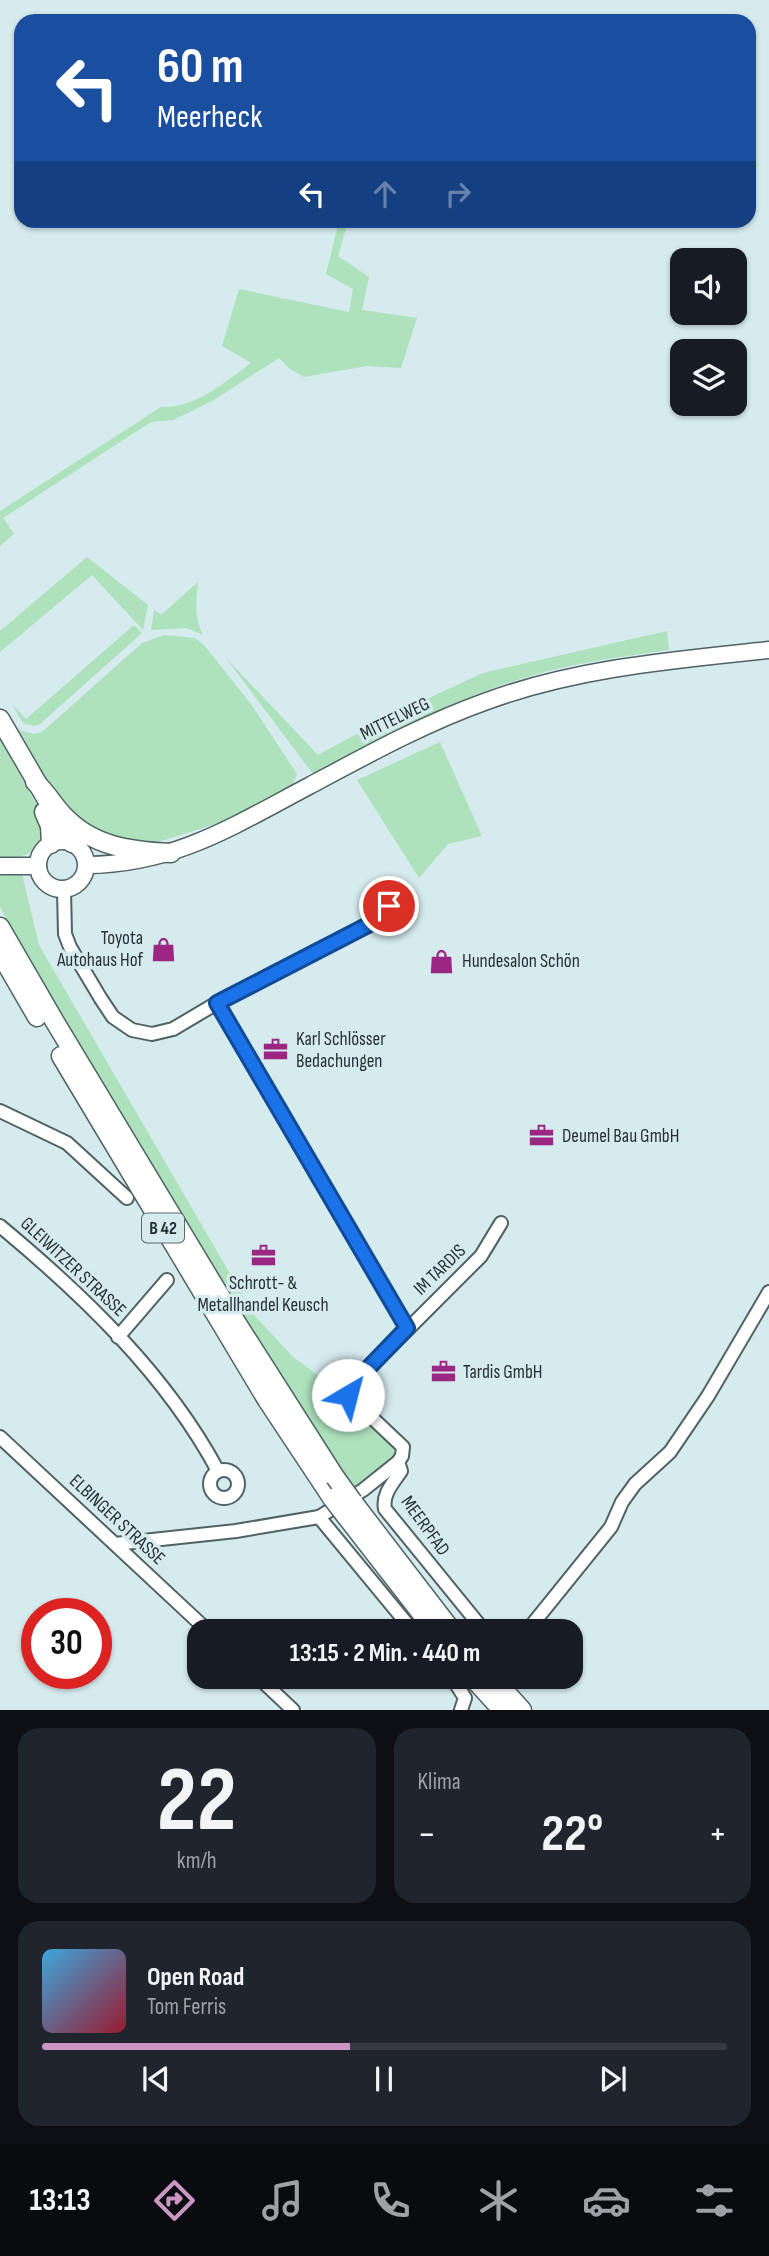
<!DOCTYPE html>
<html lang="de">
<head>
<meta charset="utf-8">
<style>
  body { margin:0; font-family:"Sofia Sans Condensed",sans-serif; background:#20242c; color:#f1f3f6; height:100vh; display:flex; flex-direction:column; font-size:26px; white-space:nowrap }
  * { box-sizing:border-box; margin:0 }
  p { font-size:23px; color:#9ea1a6 }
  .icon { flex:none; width:38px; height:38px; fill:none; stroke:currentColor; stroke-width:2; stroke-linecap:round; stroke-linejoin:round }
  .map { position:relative; height:1710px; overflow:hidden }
  .panel { display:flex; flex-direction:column; gap:18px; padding:18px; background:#0d0f14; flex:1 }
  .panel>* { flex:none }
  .hud { position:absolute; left:14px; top:14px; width:742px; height:214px; border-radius:21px; box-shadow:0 2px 5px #0004; background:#1a4fa0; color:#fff; overflow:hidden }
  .tools { position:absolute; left:670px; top:248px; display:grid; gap:14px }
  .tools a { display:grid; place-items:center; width:77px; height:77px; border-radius:14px; background:#171b24; box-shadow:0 2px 5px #0004; font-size:35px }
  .speed { position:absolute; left:21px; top:1598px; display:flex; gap:14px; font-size:35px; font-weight:700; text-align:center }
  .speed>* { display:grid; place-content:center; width:91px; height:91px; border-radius:50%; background:#171b24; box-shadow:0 2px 5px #0004; line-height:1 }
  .speed .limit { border:10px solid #d22; background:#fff; color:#111 }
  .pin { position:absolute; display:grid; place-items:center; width:60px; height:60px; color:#fff; margin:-30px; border:4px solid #fff; border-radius:50%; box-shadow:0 2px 7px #0007 }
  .me { position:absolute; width:77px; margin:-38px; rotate:37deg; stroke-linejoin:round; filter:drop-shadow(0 0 5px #0008) }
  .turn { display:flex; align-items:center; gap:24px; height:147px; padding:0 28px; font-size:32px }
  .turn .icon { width:91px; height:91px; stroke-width:2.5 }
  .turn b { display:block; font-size:49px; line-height:60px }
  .lanes { display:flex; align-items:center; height:66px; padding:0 28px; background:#0003; justify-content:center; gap:35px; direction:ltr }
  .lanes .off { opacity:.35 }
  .big { font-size:52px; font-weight:700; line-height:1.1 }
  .panel .widget { flex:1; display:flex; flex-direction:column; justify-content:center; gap:10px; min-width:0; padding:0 24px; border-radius:21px; background:#20242c }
  .panel .dial { align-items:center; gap:0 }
  .dial b { font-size:91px; line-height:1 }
  .song { display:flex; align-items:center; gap:21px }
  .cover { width:84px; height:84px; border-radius:10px; background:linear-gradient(135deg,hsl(200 70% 55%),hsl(350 70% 35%)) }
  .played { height:7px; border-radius:4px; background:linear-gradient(90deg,#cb97c2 45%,#363941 45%) }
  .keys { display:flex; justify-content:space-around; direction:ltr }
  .heat { display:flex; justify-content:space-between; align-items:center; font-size:38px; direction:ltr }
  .panel .tiles { flex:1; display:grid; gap:18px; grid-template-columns:1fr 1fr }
  .widget:last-child { grid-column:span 2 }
  .trip { position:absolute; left:187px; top:1619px; width:396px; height:70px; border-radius:21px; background:#171b24; box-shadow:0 2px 5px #0004; font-weight:700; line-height:70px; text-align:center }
  .tab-bar { display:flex; height:112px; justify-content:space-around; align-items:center; background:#090b0e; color:#9ea1a6 }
  .tab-bar .icon { width:49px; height:49px }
  .tab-bar .selected { color:#cb97c2 }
  .tab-bar b { font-size:32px; color:#f1f3f6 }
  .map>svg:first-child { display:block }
</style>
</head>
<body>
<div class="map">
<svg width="769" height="1710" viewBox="0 0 769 1710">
  <rect width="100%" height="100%" fill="#d6ebee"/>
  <g fill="#ade2bc">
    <path d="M339 221H348L338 256 369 277 362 310 417 318 401 368 367 366 304 377 290 369 279 358 214 400 173 420 151 422 3 518 14 534 0 546V511L161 407C195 409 225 382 251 363L222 346 239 289 349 312 353 289 326 274Z"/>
    <path d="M87 557 148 605 143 630 92 575 0 652V631Z"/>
    <path d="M198 582C196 602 194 616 203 635L187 628 151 630 154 610 161 615Z"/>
    <path d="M134 625 142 633 40 724 35 726 23 723 12 704 26 719Z"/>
    <path d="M667 631 669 650C618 657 566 664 517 680 445 702 379 740 313 774L226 658 318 755 388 717 483 673Z"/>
    <path d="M164 635 195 638 204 645 251 704 297 774 292 786 225 821 161 841 142 843 110 838 78 821 56 796 19 730 33 734 42 732 142 643Z"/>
    <path d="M0 739 39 809 44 840C32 856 18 858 0 858Z"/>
    <path d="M440 742 482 836 448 844 419 878 357 780Z"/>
    <path d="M22 874 39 945 254 1315 292 1356 347 1397 398 1446 396 1459 353 1491 292 1402 34 973 0 907V876Z"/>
  </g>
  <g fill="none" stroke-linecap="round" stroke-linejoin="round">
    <defs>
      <g id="minor">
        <path d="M64 890 65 934 70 947 101 999 113 1017 132 1030 152 1034 173 1029 217 1003 368 925 389 906 394 889"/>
        <path d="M217 1003 407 1328"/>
        <path d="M0 1111 67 1143 127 1198"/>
        <path d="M0 1226C83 1295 166 1374 218 1471"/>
        <path d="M118 1337 167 1280"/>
        <path d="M0 1437 208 1631"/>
        <path d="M398 1462 401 1471C393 1483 382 1494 385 1509L481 1627 486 1631"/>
        <circle cx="224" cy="1484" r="14"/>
        <path d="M319 1517 413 1631"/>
        <path d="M115 1544 236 1531 319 1517 363 1490 398 1462 402 1456 403 1447 348 1395 351 1386 481 1256 501 1223"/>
        <path d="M527 1631 611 1527 622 1502 635 1484 670 1452 708 1396 769 1292"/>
        <path d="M257 1676 293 1710"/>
        <path d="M451 1676 465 1698 461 1710"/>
      </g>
      <g id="major">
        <circle cx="62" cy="865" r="24"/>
        <path d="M87 865C175 864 233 826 309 786 367 755 425 723 487 701 577 668 674 660 769 650"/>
        <path d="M0 866H38"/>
      </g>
      <g id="highway">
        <path d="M0 719 72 843"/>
        <path d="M35 782C47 792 53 805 64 816 93 847 131 851 171 853"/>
        <path d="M44 812 50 826 51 844"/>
        <path d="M0 927 55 1022 231 1314 335 1477"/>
        <path d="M0 953 37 1017"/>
        <path d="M61 1056 267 1400 332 1498"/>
        <path d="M353 1502 452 1631"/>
        <path d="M345 1515 435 1631"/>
        <path d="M471 1676 502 1710"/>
        <path d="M491 1676 522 1710"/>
      </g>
    </defs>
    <use href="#minor" stroke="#4f6264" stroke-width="16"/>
    <use href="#major" stroke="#4f6264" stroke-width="19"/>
    <use href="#highway" stroke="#4f6264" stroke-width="21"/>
    <use href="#minor" stroke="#fff" stroke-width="12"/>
    <use href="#major" stroke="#fff" stroke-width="16"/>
    <use href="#highway" stroke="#fff" stroke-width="18"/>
    <defs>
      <g id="highway-bridge">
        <path d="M335 1477 353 1502"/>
        <path d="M332 1498 345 1515"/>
      </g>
    </defs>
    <use href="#highway-bridge" stroke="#4f6264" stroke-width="21" stroke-linecap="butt"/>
    <use href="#highway-bridge" stroke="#fff" stroke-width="18"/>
  </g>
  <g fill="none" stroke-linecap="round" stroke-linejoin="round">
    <defs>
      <path id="route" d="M348 1395 351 1386 407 1328 217 1003 368 925 389 906"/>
    </defs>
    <use href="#route" stroke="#114b97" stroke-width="18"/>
    <use href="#route" stroke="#1a73e8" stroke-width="12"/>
  </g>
  <defs>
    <symbol id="shop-bare" viewBox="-9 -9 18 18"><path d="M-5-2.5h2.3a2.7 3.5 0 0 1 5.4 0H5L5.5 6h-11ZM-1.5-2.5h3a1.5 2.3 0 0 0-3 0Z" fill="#9c2782" stroke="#d6ebee" stroke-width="2.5" paint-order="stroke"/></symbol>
    <symbol id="office-bare" viewBox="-9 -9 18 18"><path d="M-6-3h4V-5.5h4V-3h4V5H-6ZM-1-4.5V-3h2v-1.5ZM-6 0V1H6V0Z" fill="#9c2782" stroke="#d6ebee" stroke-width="2.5" paint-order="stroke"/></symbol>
  </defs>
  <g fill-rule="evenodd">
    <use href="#shop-bare" x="146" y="932" width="35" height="35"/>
    <use href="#shop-bare" x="424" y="944" width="35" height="35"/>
    <use href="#office-bare" x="258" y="1032" width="35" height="35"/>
    <use href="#office-bare" x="524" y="1118" width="35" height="35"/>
    <use href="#office-bare" x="246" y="1238" width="35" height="35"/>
    <use href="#office-bare" x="426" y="1354" width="35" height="35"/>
  </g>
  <g text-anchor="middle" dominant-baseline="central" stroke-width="7" stroke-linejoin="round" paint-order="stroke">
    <rect fill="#d6ebee" stroke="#5c686a" stroke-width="2" x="142" y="1213.5" width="42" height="29" rx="5"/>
    <g font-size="18" font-weight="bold" fill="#273031">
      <text x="163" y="1228">B 42</text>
    </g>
    <g font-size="19" fill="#273031" stroke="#d6ebee">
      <text transform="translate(395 719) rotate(-26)">MITTELWEG</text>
      <text transform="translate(73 1267) rotate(43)">GLEIWITZER STRASSE</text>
      <text transform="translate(440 1270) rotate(-44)">IM TARDIS</text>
      <text transform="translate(117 1520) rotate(43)">ELBINGER STRASSE</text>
      <text transform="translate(425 1526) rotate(54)">MEERPFAD</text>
    </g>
    <g font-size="19" fill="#273031" stroke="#d6ebee" text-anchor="start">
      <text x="143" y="938" text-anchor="end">Toyota<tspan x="143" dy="22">Autohaus Hof</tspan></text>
      <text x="462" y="961">Hundesalon Schön</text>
      <text x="296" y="1039">Karl Schlösser<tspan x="296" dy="22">Bedachungen</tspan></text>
      <text x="562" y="1136">Deumel Bau GmbH</text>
      <text x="263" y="1283" text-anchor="middle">Schrott- &amp;<tspan x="263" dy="22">Metallhandel Keusch</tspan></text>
      <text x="463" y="1372">Tardis GmbH</text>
    </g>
  </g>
</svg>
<div class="tools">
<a><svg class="icon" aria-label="sound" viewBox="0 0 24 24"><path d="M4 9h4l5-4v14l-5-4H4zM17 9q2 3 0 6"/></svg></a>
<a><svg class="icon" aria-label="layers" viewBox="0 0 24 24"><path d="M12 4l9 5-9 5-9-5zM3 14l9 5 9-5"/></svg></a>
</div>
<div class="speed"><div class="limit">30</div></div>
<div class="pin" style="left:389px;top:906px;background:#d93025"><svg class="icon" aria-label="arrive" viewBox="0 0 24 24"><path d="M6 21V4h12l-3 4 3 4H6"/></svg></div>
<svg class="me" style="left:348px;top:1395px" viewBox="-20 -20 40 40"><circle r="19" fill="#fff"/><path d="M0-13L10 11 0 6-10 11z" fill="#1a73e8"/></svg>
<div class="trip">13:15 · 2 Min. · 440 m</div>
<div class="hud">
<div class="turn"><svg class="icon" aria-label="left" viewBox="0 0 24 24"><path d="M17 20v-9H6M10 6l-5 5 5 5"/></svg><div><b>60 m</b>Meerheck</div></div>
<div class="lanes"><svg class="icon" aria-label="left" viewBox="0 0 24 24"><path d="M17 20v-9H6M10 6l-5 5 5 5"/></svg><svg class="icon off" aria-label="ahead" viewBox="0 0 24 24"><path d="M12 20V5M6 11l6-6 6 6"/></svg><svg class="icon off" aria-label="right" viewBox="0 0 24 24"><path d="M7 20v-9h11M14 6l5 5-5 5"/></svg></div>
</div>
</div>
<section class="panel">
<div class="tiles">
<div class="widget dial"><b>22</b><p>km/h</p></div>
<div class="widget"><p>Klima</p>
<div class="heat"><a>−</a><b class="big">22°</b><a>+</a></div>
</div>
<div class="widget">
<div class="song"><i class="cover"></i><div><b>Open Road</b><p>Tom Ferris</p></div></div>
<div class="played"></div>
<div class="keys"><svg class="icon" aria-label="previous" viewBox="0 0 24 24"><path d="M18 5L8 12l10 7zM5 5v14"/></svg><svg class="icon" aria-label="pause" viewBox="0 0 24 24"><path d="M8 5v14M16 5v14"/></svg><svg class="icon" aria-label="next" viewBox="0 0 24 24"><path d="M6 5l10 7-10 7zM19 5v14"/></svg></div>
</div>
</div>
</section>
<nav class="tab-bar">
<b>13:13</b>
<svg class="icon selected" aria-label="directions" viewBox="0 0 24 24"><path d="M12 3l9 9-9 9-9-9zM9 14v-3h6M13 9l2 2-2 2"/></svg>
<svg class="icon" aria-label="music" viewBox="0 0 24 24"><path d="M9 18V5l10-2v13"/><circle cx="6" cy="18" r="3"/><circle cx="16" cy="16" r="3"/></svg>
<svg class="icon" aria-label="phone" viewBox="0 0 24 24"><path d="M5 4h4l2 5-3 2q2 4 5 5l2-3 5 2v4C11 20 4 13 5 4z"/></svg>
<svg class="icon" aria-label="climate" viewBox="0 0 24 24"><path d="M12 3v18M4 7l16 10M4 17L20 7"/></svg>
<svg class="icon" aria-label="car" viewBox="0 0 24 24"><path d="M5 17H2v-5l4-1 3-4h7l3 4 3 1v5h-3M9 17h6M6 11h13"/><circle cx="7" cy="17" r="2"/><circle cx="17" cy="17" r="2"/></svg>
<svg class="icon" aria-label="filters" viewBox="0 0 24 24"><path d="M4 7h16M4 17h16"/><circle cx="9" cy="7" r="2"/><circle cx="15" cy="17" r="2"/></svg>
</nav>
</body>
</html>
